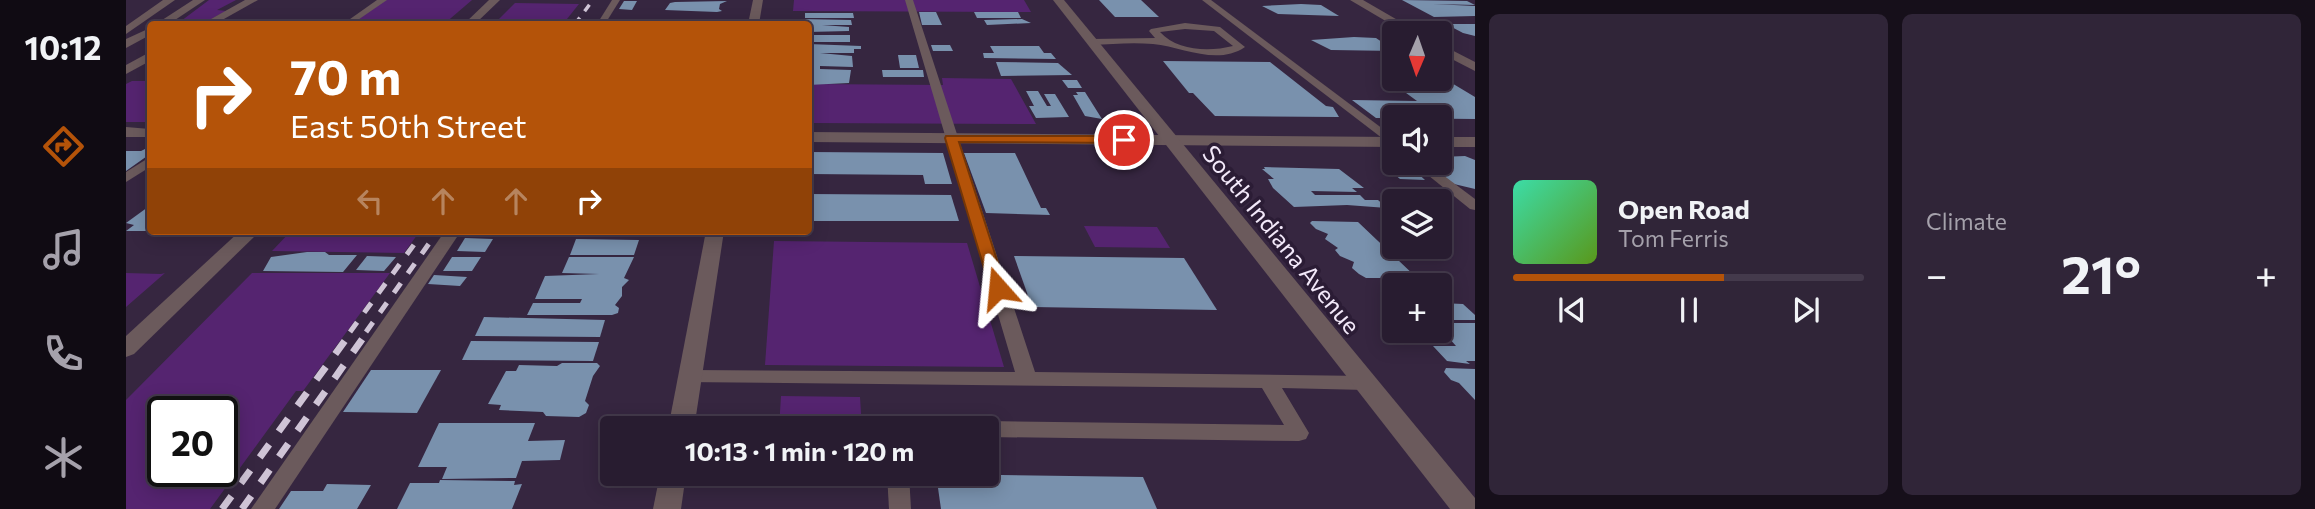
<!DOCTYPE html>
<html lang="en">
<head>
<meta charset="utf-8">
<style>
  body { margin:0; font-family:Commissioner,sans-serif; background:#302538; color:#f1f3f6; height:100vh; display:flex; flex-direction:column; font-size:26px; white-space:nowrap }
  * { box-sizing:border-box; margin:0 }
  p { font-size:23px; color:#a5a1ab }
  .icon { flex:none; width:38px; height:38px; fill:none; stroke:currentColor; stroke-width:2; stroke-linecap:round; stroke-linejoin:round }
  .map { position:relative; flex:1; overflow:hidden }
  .panel { display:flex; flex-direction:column; gap:14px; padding:14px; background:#160f1a; width:840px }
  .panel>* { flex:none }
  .banner { position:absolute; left:21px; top:21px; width:665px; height:214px; border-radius:7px; box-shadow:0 4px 18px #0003,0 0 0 2px #443a4c; background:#b45309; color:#fff; overflow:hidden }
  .needle { width:46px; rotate:182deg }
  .fabs { position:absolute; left:1256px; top:21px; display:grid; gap:14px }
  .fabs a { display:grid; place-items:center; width:70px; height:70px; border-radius:7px; background:#281c30; box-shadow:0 4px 18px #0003,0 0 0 2px #443a4c; font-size:35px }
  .speed { position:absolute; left:21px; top:396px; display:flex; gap:14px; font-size:35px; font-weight:700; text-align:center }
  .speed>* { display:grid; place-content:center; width:91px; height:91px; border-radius:50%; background:#281c30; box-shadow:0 4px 18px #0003,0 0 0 2px #443a4c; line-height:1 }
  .speed .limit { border:4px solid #111; border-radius:10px; background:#fff; color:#111 }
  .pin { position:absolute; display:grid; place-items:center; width:60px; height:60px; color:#fff; margin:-30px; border:4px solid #fff; border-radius:50%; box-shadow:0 2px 7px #0007 }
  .me { position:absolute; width:77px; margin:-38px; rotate:342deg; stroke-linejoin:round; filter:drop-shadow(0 0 5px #0008) }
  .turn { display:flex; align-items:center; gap:24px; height:147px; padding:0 28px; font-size:32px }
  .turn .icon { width:91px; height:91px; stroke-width:2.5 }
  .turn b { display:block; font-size:49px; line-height:60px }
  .lanes { display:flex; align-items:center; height:66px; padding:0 28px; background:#0003; justify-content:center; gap:35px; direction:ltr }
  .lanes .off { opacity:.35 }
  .big { font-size:52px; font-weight:700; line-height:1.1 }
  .panel .widget { flex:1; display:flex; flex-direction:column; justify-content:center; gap:10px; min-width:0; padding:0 24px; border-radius:10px; background:#302538 }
  .song { display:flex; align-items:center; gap:21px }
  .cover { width:84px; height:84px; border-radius:10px; background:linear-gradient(135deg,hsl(160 70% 55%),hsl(90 70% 35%)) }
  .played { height:7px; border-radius:4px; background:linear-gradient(90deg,#b45309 60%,#443a4c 60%) }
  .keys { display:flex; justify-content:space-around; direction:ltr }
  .heat { display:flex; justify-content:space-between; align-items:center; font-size:38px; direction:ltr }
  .panel .tiles { flex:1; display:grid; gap:14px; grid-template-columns:repeat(2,1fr) }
  .trip { position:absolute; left:474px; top:416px; width:399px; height:70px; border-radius:7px; background:#281c30; box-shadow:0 4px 18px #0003,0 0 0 2px #443a4c; font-weight:700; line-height:70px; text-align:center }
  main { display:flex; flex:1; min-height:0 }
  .dock { display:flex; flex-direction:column; width:126px; justify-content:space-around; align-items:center; background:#100b13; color:#a5a1ab }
  .dock .icon { width:49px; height:49px }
  .dock .current { color:#b45309 }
  .dock b { font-size:32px; color:#f1f3f6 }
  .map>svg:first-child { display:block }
</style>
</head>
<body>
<main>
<nav class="dock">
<b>10:12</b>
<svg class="icon current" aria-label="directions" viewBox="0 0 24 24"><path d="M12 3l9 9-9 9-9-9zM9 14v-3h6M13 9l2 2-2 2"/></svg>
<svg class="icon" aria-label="music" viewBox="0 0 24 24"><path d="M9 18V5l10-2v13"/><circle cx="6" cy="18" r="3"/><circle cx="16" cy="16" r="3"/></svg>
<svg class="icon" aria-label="phone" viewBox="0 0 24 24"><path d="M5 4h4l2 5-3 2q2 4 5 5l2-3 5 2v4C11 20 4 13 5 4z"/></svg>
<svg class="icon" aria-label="climate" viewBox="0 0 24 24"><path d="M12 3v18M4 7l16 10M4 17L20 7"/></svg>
</nav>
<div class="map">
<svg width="1349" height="509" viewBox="0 0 1349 509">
  <rect width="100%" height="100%" fill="#362640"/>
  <g fill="#552470" fill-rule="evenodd">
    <path d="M83 0H110L91 10 100 11 76 24H51Z"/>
    <path d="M260 0H346L318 24H225Z"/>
    <path d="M668 0H898L905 12 667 11Z"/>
    <path d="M389 3 453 4 437 24H368Z"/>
    <path d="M816 78 885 79 910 124 683 123V84L817 85Z"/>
    <path d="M6 81H24V122H0V84Z"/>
    <path d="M958 226 1031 227 1044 248 969 247Z"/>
    <path d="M165 231H294L278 253 146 251Z"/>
    <path d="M648 241 841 243 878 367 639 365Z"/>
    <path d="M0 273 35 274 39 273 0 307Z"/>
    <path d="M126 273H264L177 391H170L84 509H0V400ZM37 411H96V471H37Z"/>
    <path d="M655 396 734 397 736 429H653Z"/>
  </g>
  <g fill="#7991ad">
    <path d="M973 0H1015L1033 17H989Z"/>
    <path d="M1276 0 1341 1 1349 5 1307 4 1349 6V16L1308 17Z"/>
    <path d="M498 1H511L506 10 493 9Z"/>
    <path d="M601 1 594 4 593 9 596 11 591 12 539 10 544 3 549 2Z"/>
    <path d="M1175 4 1195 5 1213 16 1152 14 1136 6Z"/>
    <path d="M793 12H810L816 25H796Z"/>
    <path d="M848 12H892L895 18H851Z"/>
    <path d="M679 13H727L728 18H679Z"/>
    <path d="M674 19 725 20 726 25H696L723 27V31L682 32V26L686 25 674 24Z"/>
    <path d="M896 19 905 23 861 25 858 20Z"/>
    <path d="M1320 24H1349V36L1337 33Z"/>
    <rect x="682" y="35" width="42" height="7"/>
    <path d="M1228 37 1250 38 1269 51 1205 50 1185 40Z"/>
    <path d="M682 44 735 46V49H728V53H694L726 56 727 67 694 66V69L725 70 723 83 682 85Z"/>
    <path d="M805 45H824L827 51H807Z"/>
    <path d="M864 46H913L918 53H925L930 59 858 58 857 53H868Z"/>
    <path d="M772 55H790L793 68H774Z"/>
    <path d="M1037 61 1144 62 1200 106 1207 107 1213 117 1089 116 1067 93H1063Z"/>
    <path d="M870 62 932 63 946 75 875 76Z"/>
    <path d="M756 70H797L798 77H757Z"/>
    <path d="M1314 76 1349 97V119L1250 118 1226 100 1291 101 1276 90 1299 91 1281 79H1314Z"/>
    <path d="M936 80H951L956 88H942Z"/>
    <path d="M900 91H912L921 106H925L918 94H929L943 117 910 118 903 106H908Z"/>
    <path d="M950 92H959L976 119 959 116 947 95H952Z"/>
    <path d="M21 148H24V154L0 171V151H15Z"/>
    <path d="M682 152 817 153 826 184H799L797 175 682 174Z"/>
    <path d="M838 153H889L915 208H920L924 215 860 213Z"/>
    <path d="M1339 156 1349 160V189L1328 184 1300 163H1314V157Z"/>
    <path d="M1138 167 1213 169 1238 188H1226L1231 192 1185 191 1189 195H1234L1239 200H1252L1261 208 1221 205 1168 207 1147 188 1142 179H1148L1136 169H1139Z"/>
    <path d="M1262 169H1287L1299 180 1274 179Z"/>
    <path d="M682 194 825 195 833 221H682Z"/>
    <path d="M1283 196H1316L1326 204 1290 201Z"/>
    <path d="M22 207H24V231H0L8 225 0 223Z"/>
    <path d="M1186 221 1232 222 1291 278H1240L1233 274 1226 268 1228 262 1214 256 1209 250 1212 248 1199 239 1202 234 1190 229 1184 223Z"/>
    <path d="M39 231H81V232L41 234Z"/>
    <path d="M437 231H521V232L492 237H470L469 233 434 236Z"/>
    <path d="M339 238 367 239 359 252 331 251Z"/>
    <path d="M450 239 513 240 508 255H444Z"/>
    <path d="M181 252H199L203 255H231L217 272 137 271 145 257Z"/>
    <path d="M241 256 270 257 258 271 230 270Z"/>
    <path d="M888 256 1058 258 1091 310 906 307Z"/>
    <path d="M326 257H355L346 271H317Z"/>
    <path d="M443 257H508L498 278 503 280 496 287V296L489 305 493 308 492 313 486 315H401L407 303H454L456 299H409L419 276 473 274 436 273Z"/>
    <path d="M308 275 341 277 334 286 302 284Z"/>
    <path d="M1314 303 1337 304 1349 315V320H1314Z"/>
    <path d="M358 317 479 320 474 337 349 336Z"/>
    <path d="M1314 323H1349V361H1340L1344 364 1321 361 1307 346H1330L1323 338H1300L1293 331H1314Z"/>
    <path d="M345 341 473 342 467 361 336 360Z"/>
    <path d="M436 363H471L474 366 467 376 459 401 463 405 460 413 453 417 420 416 417 412 373 410 375 405 362 404 380 371H390L393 365 431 366Z"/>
    <path d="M1320 368 1349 369V400L1333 383 1325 380 1318 372Z"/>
    <path d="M245 370H315L291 413 217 412Z"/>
    <path d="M313 423H409L402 441 439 440 434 460 396 461 390 478 316 479 321 467H292Z"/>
    <path d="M810 474 1017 477 1031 509H815Z"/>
    <path d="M314 480 389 481 388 485 396 484 386 509H271L284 483H313Z"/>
    <path d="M201 484 245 485 231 509H153L165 491H197Z"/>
  </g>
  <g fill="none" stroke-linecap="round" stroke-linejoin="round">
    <g fill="#6b5a5c" fill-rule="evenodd">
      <path d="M251 0H261L226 24H217Z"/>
      <path d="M486 0H494L479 24H471Z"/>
      <path d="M779 0H787L909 372 1240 376 1247 378 1250 383 1247 388 1240 390 1156 388 1183 433 1180 439 1173 441 861 437V429H851L854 423 861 421 1158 425 1136 388 557 382 554 377 557 372 564 370 889 372Z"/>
      <path d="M1076 0H1085L1269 138V148Z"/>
      <path d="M1059 23 1094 27 1119 47C1091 66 1057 47 1027 44 1007 42 986 44 966 45L961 42 966 39 1029 38 1023 31 1025 29ZM1059 29 1088 31 1107 46C1083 52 1051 51 1034 32Z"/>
      <path d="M24 157V167L0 182V172Z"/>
      <path d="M1287 163H1301L1349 199V210L1344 209Z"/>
      <path d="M319 231H335L149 509H125Z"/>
      <path d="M770 421H821L828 423 831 429H760L763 423Z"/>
      <path d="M761 474H783L785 509H763Z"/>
    </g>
    <g fill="#6b5a5c" fill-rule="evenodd">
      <path d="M119 0H132L89 24H76Z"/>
      <path d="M363 0H374L349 24H338Z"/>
      <path d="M627 0H637L633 24H622Z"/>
      <path d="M24 52V61L0 74V65Z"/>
      <path d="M0 127 24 129V137H0Z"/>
      <path d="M682 132 1269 137V147L682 142Z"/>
      <rect x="1314" y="137" width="35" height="10"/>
      <path d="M114 231H134L8 354 0 357V336Z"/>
      <path d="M580 231H598L568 429H542Z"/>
      <path d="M534 474H560L555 509H527Z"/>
    </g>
    <g fill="#6b5a5c" fill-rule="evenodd">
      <path d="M37 0H49L0 34V26Z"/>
      <path d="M67 0H79L43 24H30Z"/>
      <path d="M927 0H938L1349 498V509H1324Z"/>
      <path d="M1224 0H1237L1294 33H1280Z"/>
      <path d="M24 28V35L0 48V39Z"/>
      <path d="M1314 44 1349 62V71L1314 53Z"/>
    </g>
    <path stroke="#cfc4d6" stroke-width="3.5" stroke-dasharray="8 8" stroke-linecap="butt" d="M449 24 467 0"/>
    <g stroke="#cfc4d6" stroke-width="5" stroke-dasharray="12 12" stroke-linecap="butt">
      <path d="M224 332 298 231"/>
      <path d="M240 332 312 231"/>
    </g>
    <g stroke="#cfc4d6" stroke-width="7" stroke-dasharray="16 16" stroke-linecap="butt">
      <path d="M96 509 226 331"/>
      <path d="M116 509 242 331"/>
    </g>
  </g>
  <path fill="#b45309" stroke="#753606" stroke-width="2" d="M820 136H998L1004 140 998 143 833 142 880 288 872 293 864 288 819 138Z"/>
  <g text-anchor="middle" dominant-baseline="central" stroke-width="7" stroke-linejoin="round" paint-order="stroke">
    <g font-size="24" fill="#f3e9fa" stroke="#2b1c35">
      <text transform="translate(1156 239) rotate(51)">South Indiana Avenue</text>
    </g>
  </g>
</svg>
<div class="fabs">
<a><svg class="needle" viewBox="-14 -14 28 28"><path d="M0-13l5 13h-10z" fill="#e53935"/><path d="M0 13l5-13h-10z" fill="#a5a1ab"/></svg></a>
<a><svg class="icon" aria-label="sound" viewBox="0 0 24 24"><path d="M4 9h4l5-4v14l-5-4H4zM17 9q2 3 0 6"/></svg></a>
<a><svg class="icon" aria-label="layers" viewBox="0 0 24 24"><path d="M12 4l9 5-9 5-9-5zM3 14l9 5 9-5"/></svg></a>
<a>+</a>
</div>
<div class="speed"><div class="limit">20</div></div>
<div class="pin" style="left:998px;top:140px;background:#d93025"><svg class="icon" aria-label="arrive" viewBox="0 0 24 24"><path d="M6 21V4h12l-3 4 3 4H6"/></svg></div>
<svg class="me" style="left:872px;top:288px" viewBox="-20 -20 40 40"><path d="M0-17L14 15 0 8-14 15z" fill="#b45309" stroke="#fff" stroke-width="4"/></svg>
<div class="trip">10:13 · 1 min · 120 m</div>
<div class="banner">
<div class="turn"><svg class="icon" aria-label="right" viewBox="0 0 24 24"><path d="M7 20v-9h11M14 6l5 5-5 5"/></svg><div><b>70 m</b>East 50th Street</div></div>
<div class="lanes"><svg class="icon off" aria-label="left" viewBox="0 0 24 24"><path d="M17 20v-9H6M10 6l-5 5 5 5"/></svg><svg class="icon off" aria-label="ahead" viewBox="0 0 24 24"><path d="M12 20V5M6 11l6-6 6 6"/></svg><svg class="icon off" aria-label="ahead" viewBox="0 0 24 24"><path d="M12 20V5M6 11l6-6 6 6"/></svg><svg class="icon" aria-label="right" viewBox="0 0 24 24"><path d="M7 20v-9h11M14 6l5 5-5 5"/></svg></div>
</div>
</div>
<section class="panel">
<div class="tiles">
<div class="widget">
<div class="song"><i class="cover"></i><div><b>Open Road</b><p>Tom Ferris</p></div></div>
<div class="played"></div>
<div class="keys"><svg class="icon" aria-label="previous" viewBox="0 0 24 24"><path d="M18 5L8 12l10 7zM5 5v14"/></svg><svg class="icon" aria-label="pause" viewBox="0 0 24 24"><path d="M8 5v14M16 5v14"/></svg><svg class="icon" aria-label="next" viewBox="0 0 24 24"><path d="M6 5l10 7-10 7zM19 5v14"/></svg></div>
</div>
<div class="widget"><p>Climate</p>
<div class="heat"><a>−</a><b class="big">21°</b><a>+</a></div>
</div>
</div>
</section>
</main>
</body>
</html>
